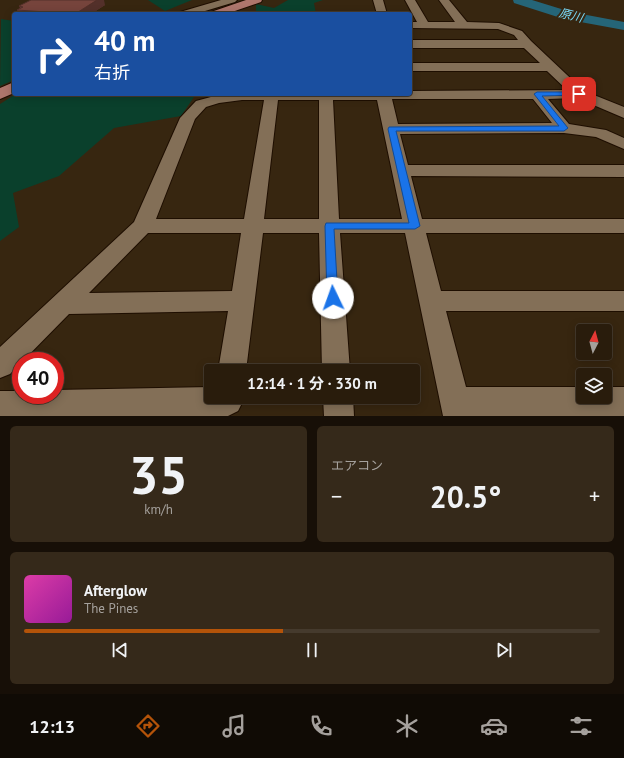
<!DOCTYPE html>
<html lang="ja">
<head>
<meta charset="utf-8">
<style>
  body { margin:0; font-family:"PT Sans","Noto Sans JP",sans-serif; background:#35291a; color:#f1f3f6; height:100vh; display:flex; flex-direction:column; font-size:15px; white-space:nowrap }
  * { box-sizing:border-box; margin:0 }
  p { font-size:13px; color:#a5a19d }
  .icon { flex:none; width:22px; height:22px; fill:none; stroke:currentColor; stroke-width:2; stroke-linecap:round; stroke-linejoin:round }
  .map { position:relative; height:416px; overflow:hidden }
  .sheet { display:flex; flex-direction:column; gap:10px; padding:10px; background:#170f07; flex:1 }
  .sheet>* { flex:none }
  .banner { position:absolute; left:12px; top:12px; width:400px; height:84px; border-radius:4px; box-shadow:0 2px 10px #0003,0 0 0 1px #453a2d; background:#1a4fa0; color:#fff; overflow:hidden }
  .needle { width:26px; rotate:6deg }
  .buttons { position:absolute; left:576px; top:324px; display:grid; gap:8px }
  .buttons a { display:grid; place-items:center; width:36px; height:36px; border-radius:4px; background:#291c0c; box-shadow:0 2px 10px #0003,0 0 0 1px #453a2d; font-size:20px }
  .speed { position:absolute; left:12px; top:352px; display:flex; gap:8px; font-size:20px; font-weight:700; text-align:center }
  .speed>* { display:grid; place-content:center; width:52px; height:52px; border-radius:50%; background:#291c0c; box-shadow:0 2px 10px #0003,0 0 0 1px #453a2d; line-height:1 }
  .speed .limit { border:6px solid #d22; background:#fff; color:#111 }
  .pin { position:absolute; display:grid; place-items:center; width:34px; height:34px; color:#fff; margin:-17px; border-radius:8px; box-shadow:0 2px 6px #0006 }
  .me { position:absolute; width:44px; margin:-22px; rotate:357deg; stroke-linejoin:round; filter:drop-shadow(0 0 3px #0008) }
  .turn { display:flex; align-items:center; gap:14px; height:84px; padding:0 16px; font-size:18px }
  .turn .icon { width:52px; height:52px; stroke-width:2.5 }
  .turn b { display:block; font-size:28px; line-height:34px }
  .big { font-size:30px; font-weight:700; line-height:1.1 }
  .sheet .card { flex:1; display:flex; flex-direction:column; justify-content:center; gap:6px; min-width:0; padding:0 14px; border-radius:6px; background:#35291a }
  .sheet .dial { align-items:center; gap:0 }
  .dial b { font-size:52px; line-height:1 }
  .song { display:flex; align-items:center; gap:12px }
  .cover { width:48px; height:48px; border-radius:6px; background:linear-gradient(135deg,hsl(320 70% 55%),hsl(300 70% 35%)) }
  .played { height:4px; border-radius:2px; background:linear-gradient(90deg,#b45309 45%,#453a2d 45%) }
  .keys { display:flex; justify-content:space-around; direction:ltr }
  .heat { display:flex; justify-content:space-between; align-items:center; font-size:22px; direction:ltr }
  .sheet .tiles { flex:1; display:grid; gap:10px; grid-template-columns:1fr 1fr }
  .card:last-child { grid-column:span 2 }
  .trip { position:absolute; left:204px; top:364px; width:216px; height:40px; border-radius:4px; background:#291c0c; box-shadow:0 2px 10px #0003,0 0 0 1px #453a2d; font-weight:700; line-height:40px; text-align:center }
  .menu { display:flex; height:64px; justify-content:space-around; align-items:center; background:#100b05; color:#a5a19d }
  .menu .icon { width:28px; height:28px }
  .menu .selected { color:#b45309 }
  .menu b { font-size:18px; color:#f1f3f6 }
  .map>svg:first-child { display:block }
</style>
</head>
<body>
<div class="map">
<svg width="624" height="416" viewBox="0 0 624 416">
  <rect width="100%" height="100%" fill="#372610"/>
  <g fill="#0a402c">
    <path d="M148 0H192L165 11Z"/>
    <path d="M288 0H323L314 3 316 14H256V4L274 8Z"/>
    <path d="M1 19 14 21V80L0 86Z"/>
    <path d="M16 94H196L181 116 114 128 59 176 13 193 19 227 0 241V104Z"/>
  </g>
  <g fill="none" stroke-linecap="round" stroke-linejoin="round">
    <path fill="#256578" fill-rule="evenodd" d="M513 0H532L571 12 624 22V30L564 19 514 3Z"/>
    <defs>
      <g id="minor">
        <path d="M221 0H237L235 2 195 14H179L180 12Z"/>
        <path d="M373 0H383L387 14H377Z"/>
        <path d="M405 0H415L428 22H455L439 0H449L467 22 499 23 522 31 531 41 584 91 624 107V118L577 98 548 99 569 124 606 130 624 138V149L596 137 564 133 400 134 408 165H624V177L411 176 422 219H624V233H426L441 291H624V311H446L466 387H583V397H605V387H624V416H443L405 233H340L350 371H322L319 233H263L246 371H218L228 311 69 314 10 374 0 378V347L134 222 180 118 196 101 222 94H410V91L567 90 547 71H410V63H540L524 48H410V40H518L514 35 498 29 410 28V22H417ZM392 99H533L552 123 398 124ZM242 100H264L244 219H156L195 119 206 107 219 103ZM278 100H319V219H264ZM333 100H377L402 219H339ZM148 233H241L232 291 89 293Z"/>
        <path d="M211 387V397H241L243 401 238 411 228 416H0V391H21V395H55V390Z"/>
        <path d="M323 397H353L354 416H324Z"/>
      </g>
      <g id="major">
        <path d="M246 0H262L261 2 226 14H209L211 12Z"/>
        <path d="M14 82V93L0 99V88Z"/>
      </g>
    </defs>
    <use href="#minor" stroke="#1e0e00" stroke-width="2"/>
    <use href="#major" stroke="#1e0e00" stroke-width="2"/>
    <use href="#minor" fill="#836f57" fill-rule="evenodd"/>
    <use href="#major" fill="#ae766c" fill-rule="evenodd"/>
  </g>
  <path fill="#653a34" d="M105 5 91 14H19L17 10 20 8 19 6Z"/>
  <path fill="#53302a" d="M97 0H104L105 5 91 14H75Z"/>
  <path fill="#76443c" stroke="#53302a" d="M31 0H97L75 14 17 10 23 7 19 6Z"/>
  <path fill="#1a73e8" stroke="#114b97" d="M581 92 582 94 579 95 542 96 568 128 564 131H396L420 226 415 229H334L338 298 337 302 333 303 329 302 327 298 325 226 326 223H409L388 129 389 127 559 126 534 94 537 92Z"/>
  <g text-anchor="middle" dominant-baseline="central" stroke-width="4" stroke-linejoin="round" paint-order="stroke">
    <g font-size="12" font-style="italic" fill="#7adbf9" stroke="#372610">
      <text transform="translate(571 15) rotate(14)">原川</text>
    </g>
  </g>
</svg>
<div class="buttons">
<a><svg class="needle" viewBox="-14 -14 28 28"><path d="M0-13l5 13h-10z" fill="#e53935"/><path d="M0 13l5-13h-10z" fill="#a5a19d"/></svg></a>
<a><svg class="icon" aria-label="layers" viewBox="0 0 24 24"><path d="M12 4l9 5-9 5-9-5zM3 14l9 5 9-5"/></svg></a>
</div>
<div class="speed"><div class="limit">40</div></div>
<div class="pin" style="left:579px;top:94px;background:#d93025"><svg class="icon" aria-label="arrive" viewBox="0 0 24 24"><path d="M6 21V4h12l-3 4 3 4H6"/></svg></div>
<svg class="me" style="left:333px;top:298px" viewBox="-20 -20 40 40"><circle r="19" fill="#fff"/><path d="M0-13L10 11 0 6-10 11z" fill="#1a73e8"/></svg>
<div class="trip">12:14 · 1 分 · 330 m</div>
<div class="banner">
<div class="turn"><svg class="icon" aria-label="right" viewBox="0 0 24 24"><path d="M7 20v-9h11M14 6l5 5-5 5"/></svg><div><b>40 m</b>右折</div></div>
</div>
</div>
<section class="sheet">
<div class="tiles">
<div class="card dial"><b>35</b><p>km/h</p></div>
<div class="card"><p>エアコン</p>
<div class="heat"><a>−</a><b class="big">20.5°</b><a>+</a></div>
</div>
<div class="card">
<div class="song"><i class="cover"></i><div><b>Afterglow</b><p>The Pines</p></div></div>
<div class="played"></div>
<div class="keys"><svg class="icon" aria-label="previous" viewBox="0 0 24 24"><path d="M18 5L8 12l10 7zM5 5v14"/></svg><svg class="icon" aria-label="pause" viewBox="0 0 24 24"><path d="M8 5v14M16 5v14"/></svg><svg class="icon" aria-label="next" viewBox="0 0 24 24"><path d="M6 5l10 7-10 7zM19 5v14"/></svg></div>
</div>
</div>
</section>
<nav class="menu">
<b>12:13</b>
<svg class="icon selected" aria-label="directions" viewBox="0 0 24 24"><path d="M12 3l9 9-9 9-9-9zM9 14v-3h6M13 9l2 2-2 2"/></svg>
<svg class="icon" aria-label="music" viewBox="0 0 24 24"><path d="M9 18V5l10-2v13"/><circle cx="6" cy="18" r="3"/><circle cx="16" cy="16" r="3"/></svg>
<svg class="icon" aria-label="phone" viewBox="0 0 24 24"><path d="M5 4h4l2 5-3 2q2 4 5 5l2-3 5 2v4C11 20 4 13 5 4z"/></svg>
<svg class="icon" aria-label="climate" viewBox="0 0 24 24"><path d="M12 3v18M4 7l16 10M4 17L20 7"/></svg>
<svg class="icon" aria-label="car" viewBox="0 0 24 24"><path d="M5 17H2v-5l4-1 3-4h7l3 4 3 1v5h-3M9 17h6M6 11h13"/><circle cx="7" cy="17" r="2"/><circle cx="17" cy="17" r="2"/></svg>
<svg class="icon" aria-label="filters" viewBox="0 0 24 24"><path d="M4 7h16M4 17h16"/><circle cx="9" cy="7" r="2"/><circle cx="15" cy="17" r="2"/></svg>
</nav>
</body>
</html>
